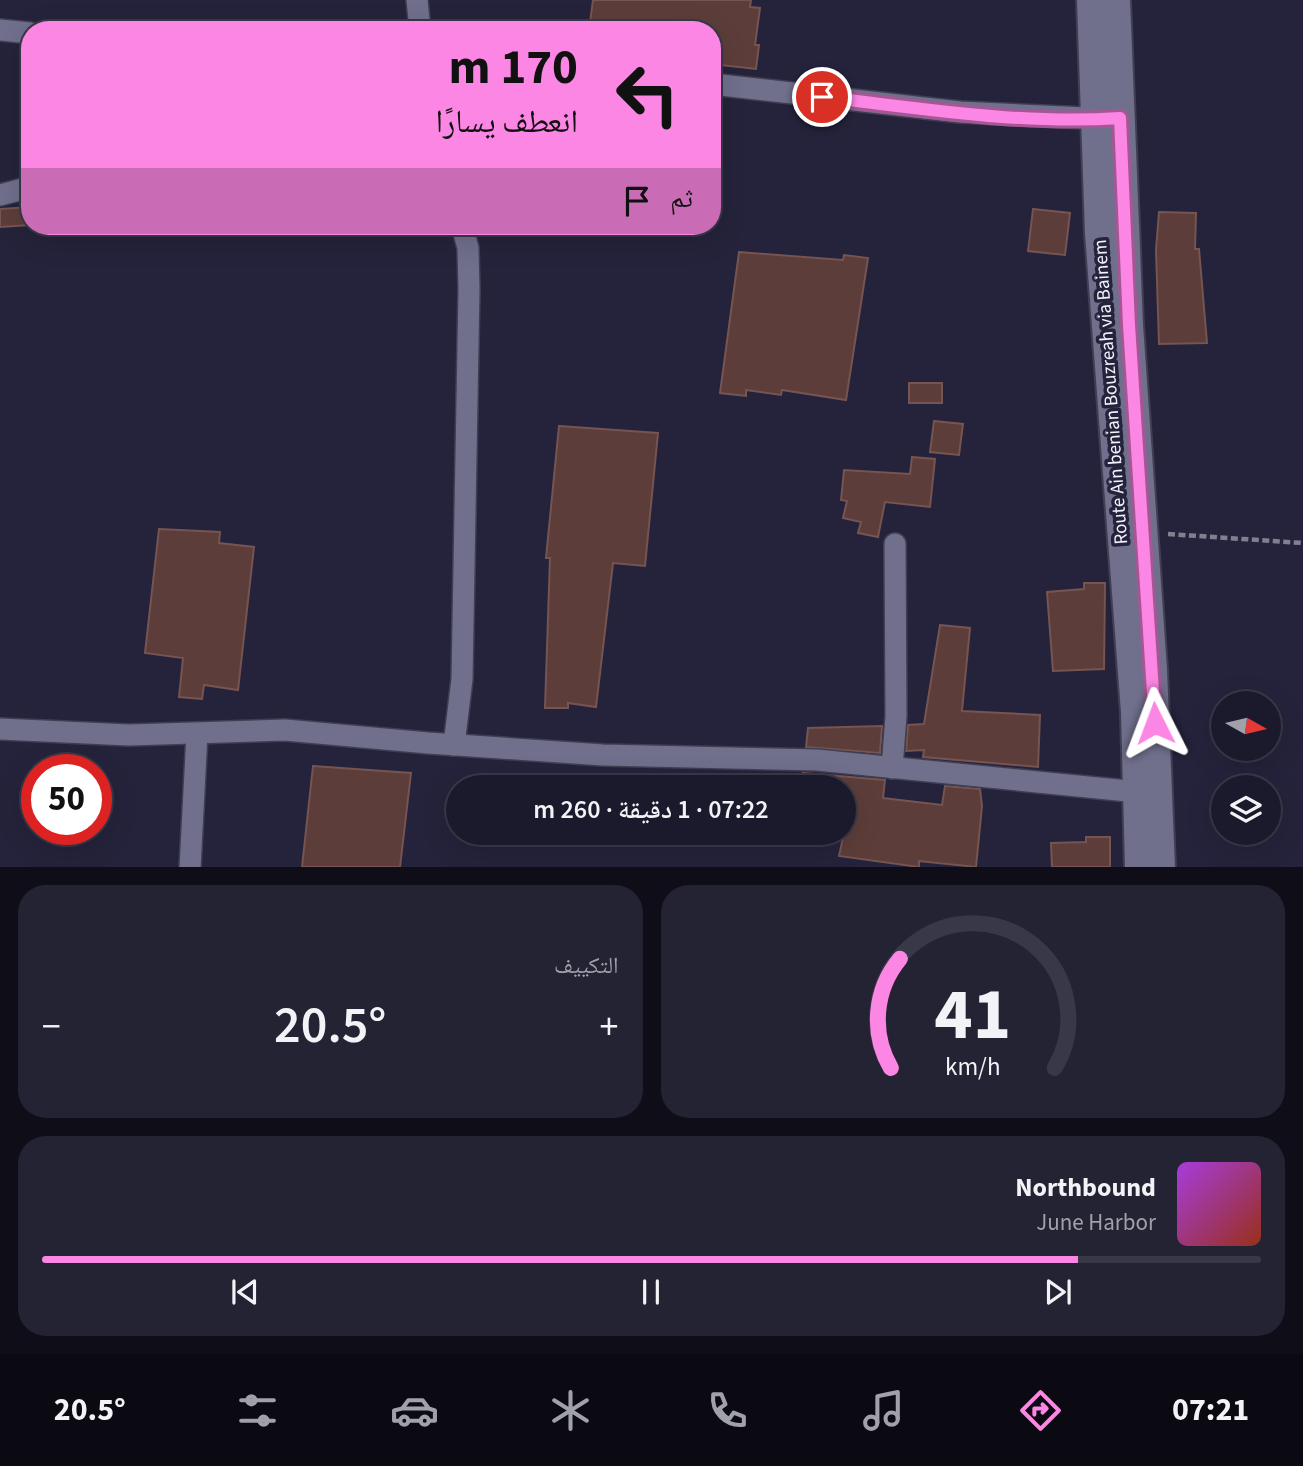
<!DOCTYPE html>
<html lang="ar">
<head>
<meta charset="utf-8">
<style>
  body { margin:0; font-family:"Source Sans 3","Noto Naskh Arabic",sans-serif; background:#242334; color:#f1f3f6; direction:rtl; height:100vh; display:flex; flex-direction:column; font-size:26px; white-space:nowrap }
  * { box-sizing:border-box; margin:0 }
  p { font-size:23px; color:#a0a1a9 }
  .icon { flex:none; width:38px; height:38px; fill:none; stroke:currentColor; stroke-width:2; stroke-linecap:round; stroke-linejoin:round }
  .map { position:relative; height:867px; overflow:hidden; direction:ltr }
  .panel { display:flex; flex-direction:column; gap:18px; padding:18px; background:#0f0e18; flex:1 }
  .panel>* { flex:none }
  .guide { position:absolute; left:21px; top:21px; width:700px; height:214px; border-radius:28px; box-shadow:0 7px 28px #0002,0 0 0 2px #393848; direction:rtl; background:#fc86e3; color:#111; overflow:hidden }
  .needle { width:46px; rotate:98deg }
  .controls { position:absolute; left:1211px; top:691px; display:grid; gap:14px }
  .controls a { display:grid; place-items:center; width:70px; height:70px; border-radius:50%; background:#1b1a2c; box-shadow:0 7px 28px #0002,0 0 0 2px #393848; font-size:35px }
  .speed { position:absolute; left:21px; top:754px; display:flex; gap:14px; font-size:35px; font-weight:700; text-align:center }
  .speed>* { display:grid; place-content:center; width:91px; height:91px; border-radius:50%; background:#1b1a2c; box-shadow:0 7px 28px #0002,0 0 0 2px #393848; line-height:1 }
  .speed .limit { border:10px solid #d22; background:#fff; color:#111 }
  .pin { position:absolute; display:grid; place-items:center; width:60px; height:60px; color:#fff; margin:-30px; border:4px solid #fff; border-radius:50%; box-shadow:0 2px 7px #0007 }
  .me { position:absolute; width:77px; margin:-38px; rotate:357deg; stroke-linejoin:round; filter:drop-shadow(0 0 5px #0008) }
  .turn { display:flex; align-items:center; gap:24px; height:147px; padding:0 28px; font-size:32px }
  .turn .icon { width:91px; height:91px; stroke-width:2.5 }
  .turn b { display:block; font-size:49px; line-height:60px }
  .then { display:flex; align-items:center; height:66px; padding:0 28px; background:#0003; gap:14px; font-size:26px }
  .big { font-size:52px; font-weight:600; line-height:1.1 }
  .panel .tile { flex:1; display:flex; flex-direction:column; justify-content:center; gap:10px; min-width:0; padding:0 24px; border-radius:28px; background:#242334 }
  .panel .dial { align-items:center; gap:0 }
  .dial svg { height:182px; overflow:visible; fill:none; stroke:#393848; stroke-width:7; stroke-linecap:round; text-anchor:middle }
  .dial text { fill:#f1f3f6; stroke:none }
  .song { display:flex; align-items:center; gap:21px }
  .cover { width:84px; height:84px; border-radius:10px; background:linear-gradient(135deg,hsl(280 70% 55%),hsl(10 70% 35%)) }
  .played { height:7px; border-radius:4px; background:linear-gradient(90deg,#fc86e3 85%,#393848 85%) }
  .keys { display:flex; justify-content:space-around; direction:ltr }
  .heat { display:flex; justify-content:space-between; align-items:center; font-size:38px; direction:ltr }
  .panel .tiles { flex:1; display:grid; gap:18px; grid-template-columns:1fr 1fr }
  .tile:last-child { grid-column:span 2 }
  .trip { position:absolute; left:446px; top:775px; width:410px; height:70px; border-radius:35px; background:#1b1a2c; box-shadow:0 7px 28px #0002,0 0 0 2px #393848; font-weight:600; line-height:70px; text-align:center; direction:rtl }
  .menu { display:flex; height:112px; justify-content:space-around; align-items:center; background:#0b0a12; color:#a0a1a9 }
  .menu .icon { width:49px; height:49px }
  .menu .current { color:#fc86e3 }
  .menu b { font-size:32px; color:#f1f3f6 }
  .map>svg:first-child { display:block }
</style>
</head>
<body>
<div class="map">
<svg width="1303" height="868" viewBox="0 0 1303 868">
  <rect width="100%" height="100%" fill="#24233b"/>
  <g fill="#5c3d39" stroke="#765451" stroke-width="2">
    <path d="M593 0H751L750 7 760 8 755 45H759L756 69 712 64V30H589Z"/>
    <path d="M30 207V225L0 227V209Z"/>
    <path d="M1033 209 1070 213 1065 255 1028 251Z"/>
    <path d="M1159 212 1196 213 1195 249H1199L1207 343 1159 344 1156 250Z"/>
    <path d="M739 252 843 260 844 255 868 258 846 400 782 390 781 395 746 390V396L720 393Z"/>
    <rect x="909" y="383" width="33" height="20"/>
    <path d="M934 421 963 424 959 455 930 452Z"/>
    <path d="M559 426 658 433 645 566 613 563 596 707 568 703V708H545L550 558H546Z"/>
    <path d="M912 457 935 459 930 507 885 502 878 537 858 533 861 522 843 518 847 501 841 500 844 470 910 474Z"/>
    <path d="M159 529 220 532 219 543 254 547 238 690 204 685 202 699 179 697 183 658 145 653Z"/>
    <path d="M1084 583H1105L1104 669 1053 671 1047 592 1084 589Z"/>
    <path d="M940 625 970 628 962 711 1040 715 1038 767 923 757 924 750 906 751 908 725 924 724Z"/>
    <path d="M882 726 880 753 806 747 808 728Z"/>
    <path d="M313 766 411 773 400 867H302Z"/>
    <path d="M803 773 885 780 883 798 942 805 945 786 980 789 982 806 976 867 919 861V867L839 856 844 833V788H802Z"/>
    <path d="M1086 837H1110V867H1052L1051 843 1086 842Z"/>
  </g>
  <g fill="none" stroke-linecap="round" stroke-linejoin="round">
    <defs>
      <g id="minor">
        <path d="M417 0 420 30"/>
        <path d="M0 30 30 33"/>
        <path d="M712 84 960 112 1108 119"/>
        <path d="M0 195 30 187"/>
        <path d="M0 729 129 735 285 730 428 743 603 755 817 760 1138 792"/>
        <path d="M454 745 462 679 469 289 468 248 462 226"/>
        <path d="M892 768 896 716 895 544"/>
        <path d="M190 868 197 734"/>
      </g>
      <g id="secondary">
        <path d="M1091 0 1099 233 1135 712 1139 868"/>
        <path d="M1116 0 1129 325 1153 670 1161 868"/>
      </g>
    </defs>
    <use href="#minor" stroke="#403e52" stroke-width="24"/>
    <use href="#secondary" stroke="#403e52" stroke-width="32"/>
    <path stroke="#808092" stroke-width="4.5" stroke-dasharray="7 3.5" stroke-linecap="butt" d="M1168 534 1303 543"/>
    <use href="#minor" stroke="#706f8c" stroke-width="21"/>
    <use href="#secondary" stroke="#706f8c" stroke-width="28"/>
  </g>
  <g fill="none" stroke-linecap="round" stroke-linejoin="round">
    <defs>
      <path id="route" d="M822 97C920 108 1022 125 1120 118L1129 325 1155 723"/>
    </defs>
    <use href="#route" stroke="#a45794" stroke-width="18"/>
    <use href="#route" stroke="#fc86e3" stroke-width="12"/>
  </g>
  <g text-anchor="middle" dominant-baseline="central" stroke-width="7" stroke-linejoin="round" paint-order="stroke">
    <g font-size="19" fill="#f3f3fe" stroke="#24233b">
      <text transform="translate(1111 392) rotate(-94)">Route Ain benian Bouzreah via Bainem</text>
    </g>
  </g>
</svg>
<div class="controls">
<a><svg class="needle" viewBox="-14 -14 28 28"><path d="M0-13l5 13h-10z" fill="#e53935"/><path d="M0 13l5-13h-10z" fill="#a0a1a9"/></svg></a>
<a><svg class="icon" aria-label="layers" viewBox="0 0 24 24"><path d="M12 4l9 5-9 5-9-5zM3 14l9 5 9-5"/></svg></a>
</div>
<div class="speed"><div class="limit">50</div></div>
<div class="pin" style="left:822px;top:97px;background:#d93025"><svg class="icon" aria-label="arrive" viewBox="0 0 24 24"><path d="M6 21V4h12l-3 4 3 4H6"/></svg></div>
<svg class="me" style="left:1155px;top:723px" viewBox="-20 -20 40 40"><path d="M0-17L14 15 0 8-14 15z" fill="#fc86e3" stroke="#fff" stroke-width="4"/></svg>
<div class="trip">07:22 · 1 دقيقة · 260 m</div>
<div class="guide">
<div class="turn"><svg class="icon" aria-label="left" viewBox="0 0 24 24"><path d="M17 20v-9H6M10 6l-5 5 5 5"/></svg><div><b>170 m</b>انعطف يسارًا</div></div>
<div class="then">ثم<svg class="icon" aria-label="arrive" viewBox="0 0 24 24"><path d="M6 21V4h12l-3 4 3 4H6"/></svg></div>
</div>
</div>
<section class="panel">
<div class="tiles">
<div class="tile dial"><svg viewBox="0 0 100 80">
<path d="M14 69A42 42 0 1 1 86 69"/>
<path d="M14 69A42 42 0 0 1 18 21" stroke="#fc86e3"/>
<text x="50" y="56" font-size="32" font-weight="700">41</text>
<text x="50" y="72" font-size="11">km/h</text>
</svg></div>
<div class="tile"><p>التكييف</p>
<div class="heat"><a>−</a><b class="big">20.5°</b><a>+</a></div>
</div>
<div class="tile">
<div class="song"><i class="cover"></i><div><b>Northbound</b><p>June Harbor</p></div></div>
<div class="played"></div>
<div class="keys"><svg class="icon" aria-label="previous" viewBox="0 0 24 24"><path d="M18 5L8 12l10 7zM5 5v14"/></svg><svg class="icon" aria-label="pause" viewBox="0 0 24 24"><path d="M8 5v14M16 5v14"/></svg><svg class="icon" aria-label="next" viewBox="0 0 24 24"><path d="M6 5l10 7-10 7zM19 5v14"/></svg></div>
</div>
</div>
</section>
<nav class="menu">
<b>07:21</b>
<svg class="icon current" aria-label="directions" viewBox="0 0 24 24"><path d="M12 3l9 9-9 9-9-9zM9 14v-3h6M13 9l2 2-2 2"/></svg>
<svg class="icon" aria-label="music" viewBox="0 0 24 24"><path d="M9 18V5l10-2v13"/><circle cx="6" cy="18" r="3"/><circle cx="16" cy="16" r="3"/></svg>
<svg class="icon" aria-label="phone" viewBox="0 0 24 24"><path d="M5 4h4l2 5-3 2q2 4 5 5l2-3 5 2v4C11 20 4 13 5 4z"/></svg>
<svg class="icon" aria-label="climate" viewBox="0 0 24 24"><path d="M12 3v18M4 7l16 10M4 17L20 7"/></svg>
<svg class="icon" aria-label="car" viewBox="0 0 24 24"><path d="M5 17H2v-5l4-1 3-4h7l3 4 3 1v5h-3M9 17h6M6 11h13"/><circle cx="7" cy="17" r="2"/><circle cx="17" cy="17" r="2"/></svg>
<svg class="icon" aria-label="filters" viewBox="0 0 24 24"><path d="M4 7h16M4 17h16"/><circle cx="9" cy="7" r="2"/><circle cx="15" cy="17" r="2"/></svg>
<b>20.5°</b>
</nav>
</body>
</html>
